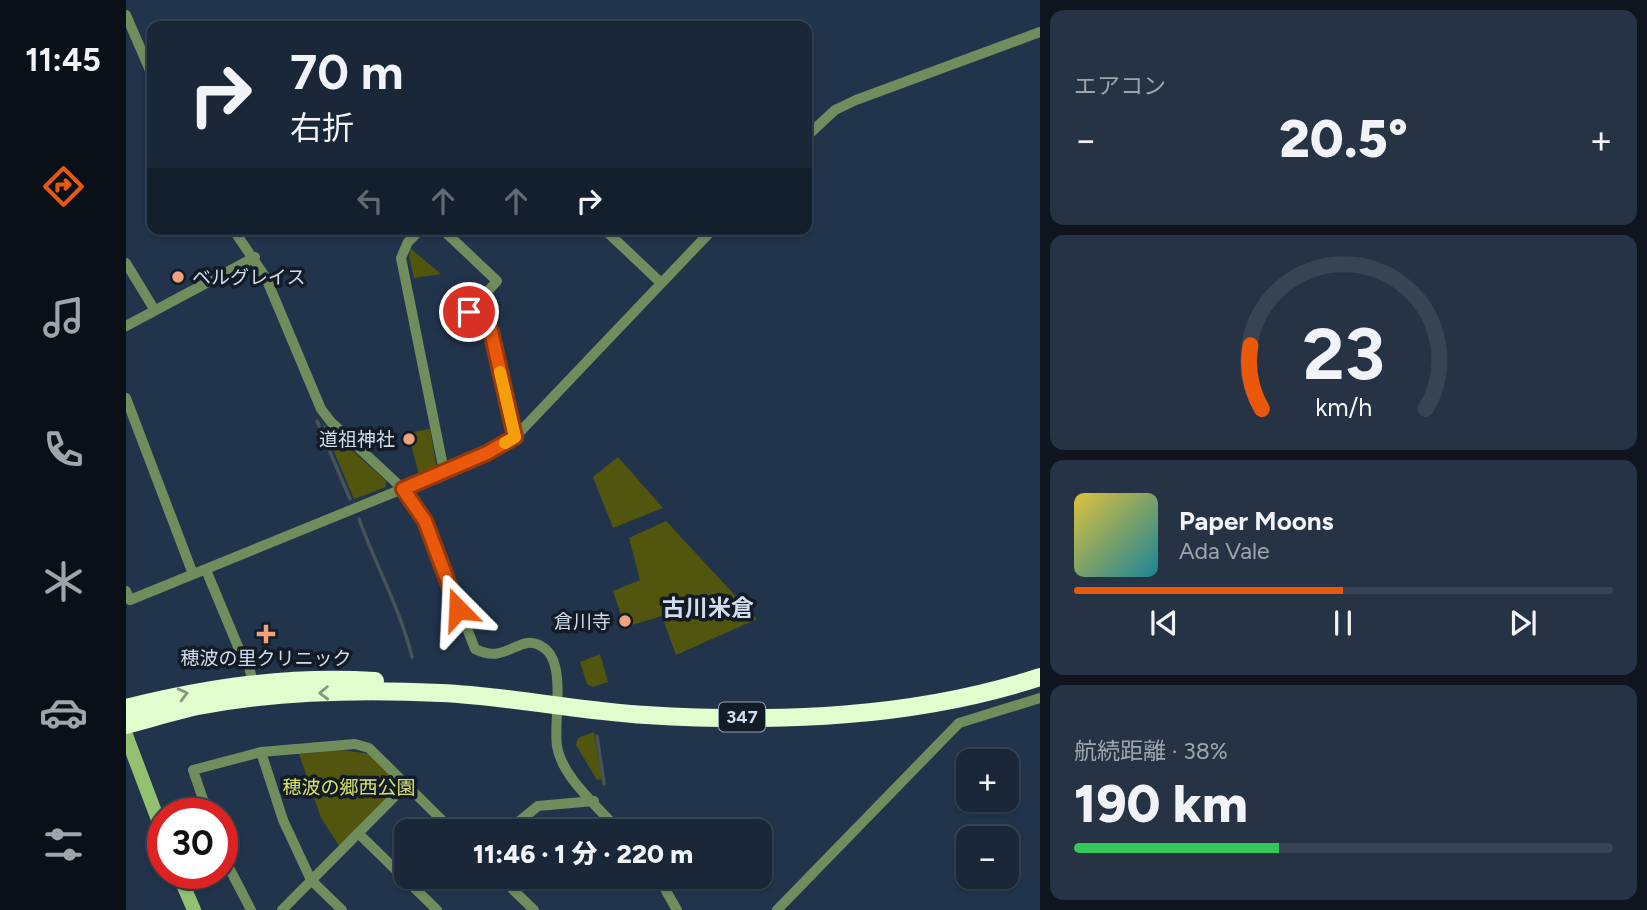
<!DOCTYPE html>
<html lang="ja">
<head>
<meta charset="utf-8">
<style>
  body { margin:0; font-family:Figtree,"Noto Sans JP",sans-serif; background:#263344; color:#f1f3f6; height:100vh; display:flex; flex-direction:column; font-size:26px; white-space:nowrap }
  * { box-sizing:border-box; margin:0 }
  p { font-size:23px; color:#9fa5ae }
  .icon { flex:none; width:38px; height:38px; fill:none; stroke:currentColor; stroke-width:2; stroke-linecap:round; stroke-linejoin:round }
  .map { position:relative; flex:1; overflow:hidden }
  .side { display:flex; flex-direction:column; gap:10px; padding:10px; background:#0e151f; width:607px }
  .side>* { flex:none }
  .hud { position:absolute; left:21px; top:21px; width:665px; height:214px; border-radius:14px; box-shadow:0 2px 5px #0004,0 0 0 2px #374453; background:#192739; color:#f1f3f6; overflow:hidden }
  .buttons { position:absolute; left:830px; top:749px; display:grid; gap:14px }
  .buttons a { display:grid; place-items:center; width:63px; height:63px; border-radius:14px; background:#192739; box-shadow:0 2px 5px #0004,0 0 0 2px #374453; font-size:35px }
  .speed { position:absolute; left:21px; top:798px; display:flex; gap:14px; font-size:35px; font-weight:700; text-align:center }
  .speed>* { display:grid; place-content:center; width:91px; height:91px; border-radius:50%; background:#192739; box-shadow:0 2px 5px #0004,0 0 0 2px #374453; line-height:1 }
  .speed .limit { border:10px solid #d22; background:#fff; color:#111 }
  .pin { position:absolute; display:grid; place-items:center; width:60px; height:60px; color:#fff; margin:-30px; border:4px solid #fff; border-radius:50%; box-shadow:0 2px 7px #0007 }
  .me { position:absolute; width:77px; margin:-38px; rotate:339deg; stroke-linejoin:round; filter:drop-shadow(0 0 5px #0008) }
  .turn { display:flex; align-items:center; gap:24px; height:147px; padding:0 28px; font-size:32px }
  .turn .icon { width:91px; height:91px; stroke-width:2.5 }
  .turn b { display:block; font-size:49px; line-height:60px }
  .lanes { display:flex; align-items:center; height:66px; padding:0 28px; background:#0003; justify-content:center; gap:35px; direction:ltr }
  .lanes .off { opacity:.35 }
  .big { font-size:52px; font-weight:800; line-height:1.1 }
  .side .card { flex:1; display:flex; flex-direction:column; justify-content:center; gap:10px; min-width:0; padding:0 24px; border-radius:14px; background:#263344 }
  .side .dial { align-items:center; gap:0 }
  .dial svg { height:182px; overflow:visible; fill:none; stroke:#374453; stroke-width:7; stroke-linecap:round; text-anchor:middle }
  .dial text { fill:#f1f3f6; stroke:none }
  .song { display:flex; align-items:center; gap:21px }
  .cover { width:84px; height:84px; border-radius:10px; background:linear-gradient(135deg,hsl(50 70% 55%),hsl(190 70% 35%)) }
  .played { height:7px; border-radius:4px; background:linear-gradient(90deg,#ea580c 50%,#374453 50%) }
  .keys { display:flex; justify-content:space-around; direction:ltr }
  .heat { display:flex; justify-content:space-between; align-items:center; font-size:38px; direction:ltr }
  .charge { height:10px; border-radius:5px; background:linear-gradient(90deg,#34c759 38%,#374453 0) }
  .trip { position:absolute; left:268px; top:819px; width:378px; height:70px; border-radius:14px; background:#192739; box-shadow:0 2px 5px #0004,0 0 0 2px #374453; font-weight:800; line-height:70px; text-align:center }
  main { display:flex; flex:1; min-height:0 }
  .tab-bar { display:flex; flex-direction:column; width:126px; justify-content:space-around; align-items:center; background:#0a1017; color:#9fa5ae }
  .tab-bar .icon { width:49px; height:49px }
  .tab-bar .selected { color:#ea580c }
  .tab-bar b { font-size:32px; color:#f1f3f6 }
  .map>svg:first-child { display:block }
</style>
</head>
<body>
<main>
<nav class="tab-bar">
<b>11:45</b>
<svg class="icon selected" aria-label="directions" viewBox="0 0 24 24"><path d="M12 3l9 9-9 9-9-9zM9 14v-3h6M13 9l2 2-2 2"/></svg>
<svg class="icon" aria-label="music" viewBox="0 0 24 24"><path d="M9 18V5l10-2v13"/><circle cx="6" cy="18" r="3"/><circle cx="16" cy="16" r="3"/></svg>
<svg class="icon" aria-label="phone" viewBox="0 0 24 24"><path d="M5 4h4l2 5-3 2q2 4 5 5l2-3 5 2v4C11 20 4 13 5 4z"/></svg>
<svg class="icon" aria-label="climate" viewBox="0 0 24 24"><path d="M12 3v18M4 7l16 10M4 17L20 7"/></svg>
<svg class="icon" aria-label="car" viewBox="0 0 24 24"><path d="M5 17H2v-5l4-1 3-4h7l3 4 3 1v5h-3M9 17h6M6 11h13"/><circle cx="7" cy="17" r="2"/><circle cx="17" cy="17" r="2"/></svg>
<svg class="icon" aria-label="filters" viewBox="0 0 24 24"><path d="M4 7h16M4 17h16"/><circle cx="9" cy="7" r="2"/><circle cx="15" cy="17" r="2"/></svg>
</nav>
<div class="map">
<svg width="914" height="910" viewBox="0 0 914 910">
  <rect width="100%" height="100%" fill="#21344c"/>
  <g fill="#52550d">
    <path d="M285 248V249L315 274 288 278 283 257Z"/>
    <path d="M196 423 260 481V487L228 499Z"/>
    <path d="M304 429 311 469 293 475 282 433Z"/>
    <path d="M492 457 537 508 487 528 467 477Z"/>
    <path d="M540 521 631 619 550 655 536 616 499 627 487 591 514 580 503 538Z"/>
    <path d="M474 654 482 682 467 687 461 684 454 662Z"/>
    <path d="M468 732 476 779 471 780 450 745 452 738Z"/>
    <path d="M215 750 246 754 271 778V789L214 847 195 818 173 754Z"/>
  </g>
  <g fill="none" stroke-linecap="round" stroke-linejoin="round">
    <g stroke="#465459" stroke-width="3.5">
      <path d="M191 421 224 499"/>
      <path d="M233 519C250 566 274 608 286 657"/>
      <path d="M471 736 478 784"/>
    </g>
    <g stroke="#728d5d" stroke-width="10">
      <path d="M0 15 26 75"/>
      <path d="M681 136 709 110 730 100 914 32"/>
      <path d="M107 229 140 278 195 409 205 422 277 489 299 521 349 649C383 666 393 630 418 648 441 664 427 722 431 746 436 778 473 807 493 831"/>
      <path d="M295 229 282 242 275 258 318 471"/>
      <path d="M316 229 371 281 343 312 364 331 389 437"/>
      <path d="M478 229 534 282"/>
      <path d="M0 263 28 309"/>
      <path d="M0 326 129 257"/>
      <path d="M0 398 67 574"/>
      <path d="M80 570 113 649 121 658 127 683"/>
      <path d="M0 591 4 600 296 481 361 453 389 437 587 229"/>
      <path d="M135 752 157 820 185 880 216 910"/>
      <path d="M82 814 67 770 135 752 229 744 243 748 327 831"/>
      <path d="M381 831 412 806 468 801"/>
      <path d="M232 833 311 910"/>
      <path d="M96 854 125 910"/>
      <path d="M374 877 408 910"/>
      <path d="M532 877 551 910"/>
      <path d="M156 910 280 785"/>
      <path d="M651 910 833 723 914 698"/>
    </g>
    <g stroke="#94c071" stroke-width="14">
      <path d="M0 735 37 833"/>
      <path d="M52 873 68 910"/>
    </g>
    <g stroke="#e2fdce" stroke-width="18">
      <path d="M0 708C85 687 161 676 249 681"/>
      <path d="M0 725C24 719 48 711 72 706 150 691 235 689 315 693 384 696 452 711 520 715 651 723 789 718 914 677"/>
    </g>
  </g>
  <defs><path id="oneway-chevron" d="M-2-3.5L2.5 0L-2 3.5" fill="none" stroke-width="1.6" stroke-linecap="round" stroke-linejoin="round" transform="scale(1.75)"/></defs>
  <g stroke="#859782">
    <use href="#oneway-chevron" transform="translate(198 693) rotate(178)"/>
    <use href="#oneway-chevron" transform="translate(57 694) rotate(-14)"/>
  </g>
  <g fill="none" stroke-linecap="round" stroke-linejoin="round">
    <defs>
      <path id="route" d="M332 609 299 521 277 489 361 453 389 437 365 331 343 312"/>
    </defs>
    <use href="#route" stroke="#983908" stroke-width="18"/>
    <use href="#route" stroke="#ea580c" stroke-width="12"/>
    <path stroke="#f59e0b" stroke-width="12" d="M374 372 389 437 379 443"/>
  </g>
  <g fill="#f1a27b" stroke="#131b26" stroke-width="2.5">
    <circle cx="52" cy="277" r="7"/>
    <circle cx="283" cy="439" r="7"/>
    <circle cx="499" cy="621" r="7"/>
    <path d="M136.5 623.5h7v7h7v7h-7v7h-7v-7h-7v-7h7z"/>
  </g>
  <g text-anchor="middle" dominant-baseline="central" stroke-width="7" stroke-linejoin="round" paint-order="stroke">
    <rect fill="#131b26" stroke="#98a3b1" stroke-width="2" x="593" y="702.5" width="46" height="29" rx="5"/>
    <g font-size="18" font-weight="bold" fill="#d1ddec">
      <text x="616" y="717">347</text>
    </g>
    <g font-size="19" fill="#d1ddec" stroke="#131b26" text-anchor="end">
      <text x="66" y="277" text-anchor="start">ベルグレイス</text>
      <text x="269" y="439">道祖神社</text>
      <text x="485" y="621">倉川寺</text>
      <text x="140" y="658" text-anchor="middle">穂波の里クリニック</text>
    </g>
    <g font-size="19" fill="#d9e16d" stroke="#131b26">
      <text x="223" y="787">穂波の郷西公園</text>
    </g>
    <g font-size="23" font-weight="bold" fill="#d1ddec" stroke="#131b26">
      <text x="582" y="608">古川米倉</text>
    </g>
  </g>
</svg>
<div class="buttons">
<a>+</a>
<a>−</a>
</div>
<div class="speed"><div class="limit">30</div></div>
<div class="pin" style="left:343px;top:312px;background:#d93025"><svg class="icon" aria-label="arrive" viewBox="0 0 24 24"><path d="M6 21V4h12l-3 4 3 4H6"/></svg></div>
<svg class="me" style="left:332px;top:609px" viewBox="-20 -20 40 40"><path d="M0-17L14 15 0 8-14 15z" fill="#ea580c" stroke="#fff" stroke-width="4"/></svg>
<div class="trip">11:46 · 1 分 · 220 m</div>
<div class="hud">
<div class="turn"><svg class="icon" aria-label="right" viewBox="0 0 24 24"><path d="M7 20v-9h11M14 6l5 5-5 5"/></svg><div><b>70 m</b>右折</div></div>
<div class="lanes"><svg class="icon off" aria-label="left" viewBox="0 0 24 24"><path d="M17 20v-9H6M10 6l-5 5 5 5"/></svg><svg class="icon off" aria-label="ahead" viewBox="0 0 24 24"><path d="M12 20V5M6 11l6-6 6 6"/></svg><svg class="icon off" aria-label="ahead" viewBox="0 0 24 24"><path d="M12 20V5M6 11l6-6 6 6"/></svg><svg class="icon" aria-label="right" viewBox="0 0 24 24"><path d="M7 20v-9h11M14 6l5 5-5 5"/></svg></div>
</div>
</div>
<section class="side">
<div class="card"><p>エアコン</p>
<div class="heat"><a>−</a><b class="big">20.5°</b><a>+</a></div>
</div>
<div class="card dial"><svg viewBox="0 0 100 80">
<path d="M14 69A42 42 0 1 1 86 69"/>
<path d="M14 69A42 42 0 0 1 9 41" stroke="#ea580c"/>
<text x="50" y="56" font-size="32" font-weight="700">23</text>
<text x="50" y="72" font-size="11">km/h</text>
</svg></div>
<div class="card">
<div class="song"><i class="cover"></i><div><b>Paper Moons</b><p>Ada Vale</p></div></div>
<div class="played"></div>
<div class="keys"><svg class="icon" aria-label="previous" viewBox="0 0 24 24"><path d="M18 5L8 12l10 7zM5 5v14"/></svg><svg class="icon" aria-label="pause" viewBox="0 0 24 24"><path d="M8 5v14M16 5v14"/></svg><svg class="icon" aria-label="next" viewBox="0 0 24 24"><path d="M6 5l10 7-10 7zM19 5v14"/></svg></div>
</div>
<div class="card"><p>航続距離 · 38%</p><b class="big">190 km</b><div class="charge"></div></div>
</section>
</main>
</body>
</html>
